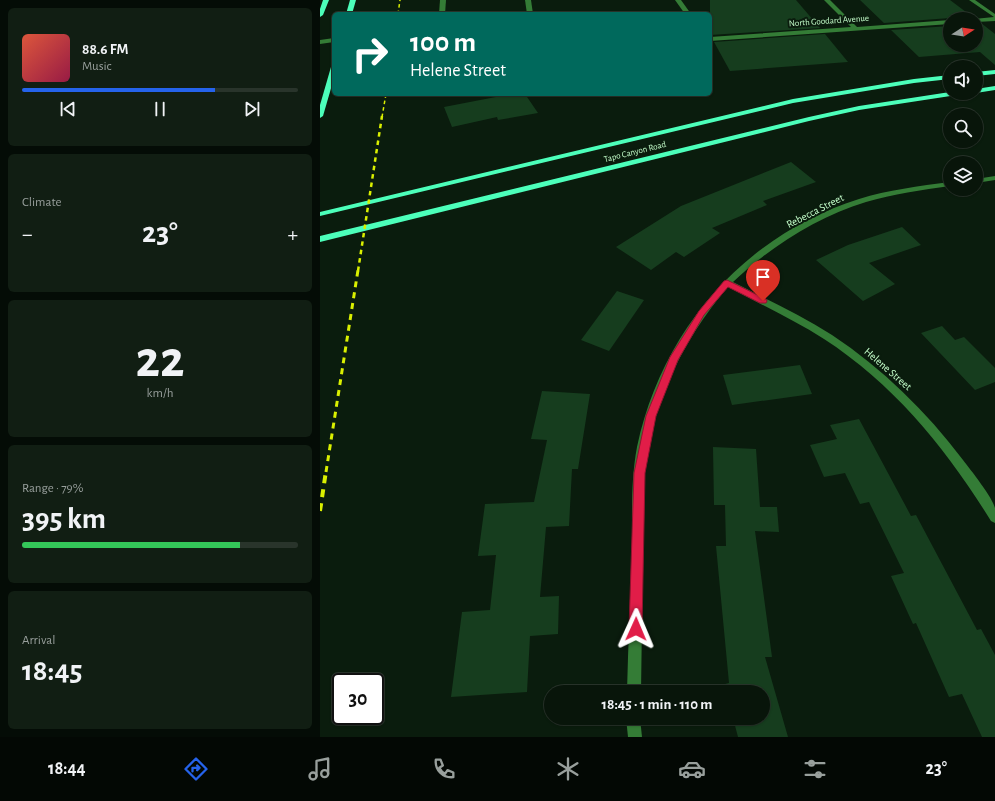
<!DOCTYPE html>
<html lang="en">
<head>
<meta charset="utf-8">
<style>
  body { margin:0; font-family:"Alegreya Sans",sans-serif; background:#111e13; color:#f1f3f6; height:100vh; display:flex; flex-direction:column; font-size:15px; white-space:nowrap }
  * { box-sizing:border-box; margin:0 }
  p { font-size:13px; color:#989f9c }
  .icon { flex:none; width:22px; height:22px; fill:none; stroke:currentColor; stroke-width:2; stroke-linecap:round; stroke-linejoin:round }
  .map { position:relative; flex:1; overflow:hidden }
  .details { display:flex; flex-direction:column; gap:8px; padding:8px; background:#040c06; width:320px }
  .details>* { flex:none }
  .banner { position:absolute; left:12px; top:12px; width:380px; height:84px; border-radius:6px; box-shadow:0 1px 3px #0004,0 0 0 1px #29342b; background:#00695c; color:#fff; overflow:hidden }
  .needle { width:26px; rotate:78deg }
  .buttons { position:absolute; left:623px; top:12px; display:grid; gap:8px }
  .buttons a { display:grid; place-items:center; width:40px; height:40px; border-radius:50%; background:#08150a; box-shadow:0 1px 3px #0004,0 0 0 1px #29342b; font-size:20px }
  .speed { position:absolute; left:12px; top:673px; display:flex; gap:8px; font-size:20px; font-weight:700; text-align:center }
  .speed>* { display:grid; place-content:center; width:52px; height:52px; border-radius:50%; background:#08150a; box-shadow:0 1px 3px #0004,0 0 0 1px #29342b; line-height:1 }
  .speed .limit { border:2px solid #111; border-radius:6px; background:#fff; color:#111 }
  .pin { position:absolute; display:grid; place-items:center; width:34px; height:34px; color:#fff; margin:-41px -17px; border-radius:50% 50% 50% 0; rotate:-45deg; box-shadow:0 0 4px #0007 }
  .pin .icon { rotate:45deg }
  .me { position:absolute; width:44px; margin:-22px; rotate:1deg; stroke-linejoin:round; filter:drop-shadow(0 0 3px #0008) }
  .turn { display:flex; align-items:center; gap:14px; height:84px; padding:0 12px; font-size:18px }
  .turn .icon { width:52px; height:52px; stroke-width:2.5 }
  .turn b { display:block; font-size:28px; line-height:34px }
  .big { font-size:30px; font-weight:700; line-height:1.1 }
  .details .card { flex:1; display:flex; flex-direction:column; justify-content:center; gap:6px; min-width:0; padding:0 14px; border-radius:6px; background:#111e13 }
  .details .dial { align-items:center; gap:0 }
  .dial b { font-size:52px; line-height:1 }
  .song { display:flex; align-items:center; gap:12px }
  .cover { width:48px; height:48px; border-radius:6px; background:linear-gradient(135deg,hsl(10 70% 55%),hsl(340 70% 35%)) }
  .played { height:4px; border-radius:2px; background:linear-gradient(90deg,#2563eb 70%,#29342b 70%) }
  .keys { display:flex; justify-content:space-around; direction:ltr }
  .heat { display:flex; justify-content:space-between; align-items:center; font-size:22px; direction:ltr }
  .charge { height:6px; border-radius:3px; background:linear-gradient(90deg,#34c759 79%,#29342b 0) }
  .trip { position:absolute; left:224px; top:685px; width:226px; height:40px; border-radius:20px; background:#08150a; box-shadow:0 1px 3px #0004,0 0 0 1px #29342b; font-weight:700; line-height:40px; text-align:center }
  .tabs { display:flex; height:64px; justify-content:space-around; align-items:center; background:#030804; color:#989f9c }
  .tabs .icon { width:28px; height:28px }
  .tabs .current { color:#2563eb }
  .tabs b { font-size:18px; color:#f1f3f6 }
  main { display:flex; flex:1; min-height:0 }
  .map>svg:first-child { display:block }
</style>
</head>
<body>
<main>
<section class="details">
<div class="card">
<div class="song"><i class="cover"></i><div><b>88.6 FM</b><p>Music</p></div></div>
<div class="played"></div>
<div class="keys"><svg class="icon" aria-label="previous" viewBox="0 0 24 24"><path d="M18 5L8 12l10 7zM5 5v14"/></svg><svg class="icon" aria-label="pause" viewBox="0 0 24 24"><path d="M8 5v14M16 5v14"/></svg><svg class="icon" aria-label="next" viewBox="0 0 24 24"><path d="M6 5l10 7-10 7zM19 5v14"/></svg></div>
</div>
<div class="card"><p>Climate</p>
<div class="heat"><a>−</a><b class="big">23°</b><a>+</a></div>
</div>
<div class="card dial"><b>22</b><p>km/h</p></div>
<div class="card"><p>Range · 79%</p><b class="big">395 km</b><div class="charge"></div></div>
<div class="card"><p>Arrival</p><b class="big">18:45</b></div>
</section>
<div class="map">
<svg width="675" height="737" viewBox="0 0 675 737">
  <rect width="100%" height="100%" fill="#0a1c0d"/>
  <g fill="#163d1e">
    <path d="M390 0H476L500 28 390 35Z"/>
    <path d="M540 0H630L654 18 653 19 630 18 564 23Z"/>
    <path d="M656 23H661L675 34V65L660 52 599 57 571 30 630 26V45H656Z"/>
    <path d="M505 34 528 62 410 71 394 42Z"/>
    <path d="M191 94H205L218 113 178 120 177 117 132 127 124 107Z"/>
    <path d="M471 162 496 182 443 201 447 205 392 228 400 233 364 257 356 252 331 270 296 247 361 206Z"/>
    <path d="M582 227 601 245 549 263 575 284 543 301 496 260 528 245Z"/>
    <path d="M297 291 324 300 289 351 261 340Z"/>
    <path d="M622 326 635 340 644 337 675 368V382L655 390 601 333Z"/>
    <path d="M480 365 492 394 412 405 403 375Z"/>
    <path d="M222 391 270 394 258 469H252L249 526 226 527 220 597 239 596 238 634 210 636 207 692 131 697 142 612 170 610 176 555 158 556 165 504 214 502 227 440 211 439Z"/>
    <path d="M539 419 591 516 596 515 657 630 661 629 675 655V737H662L642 694 629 697 596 623 593 624 571 576 584 573 549 502 540 504 525 473 504 477 490 445 517 439 510 425Z"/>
    <path d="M393 447 436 449 440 507H457L459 532 435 531 452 657H445L468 737H418L413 718H443V692H407L405 684 409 683 396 546H406L405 505H394Z"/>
  </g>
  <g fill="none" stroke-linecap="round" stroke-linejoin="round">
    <g fill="#347c36" fill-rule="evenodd">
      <path d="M120 0H126L125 14H119Z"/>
      <path d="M205 0H211L213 14H207Z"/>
      <path d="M355 0H361L371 14H365Z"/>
      <path d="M504 0H510L537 27 630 20V24L390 41V37L531 27Z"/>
      <path d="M649 0H655L675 14V21L656 22V19H654L674 17Z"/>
      <path d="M14 38V42L0 44V40Z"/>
      <path d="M675 176V180L656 183V179Z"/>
      <path d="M630 182V186C602 190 573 194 546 202 497 217 450 247 413 282 446 299 481 315 512 335 563 369 606 411 643 460 650 469 673 498 675 508 675 512 675 518 675 523L671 521C627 450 575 385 504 339 474 320 440 304 408 287 361 341 329 410 324 482L321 692H307C308 643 311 593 312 544 312 511 311 479 317 447 342 330 423 236 539 199 568 190 599 186 630 182Z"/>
      <path d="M306 718H320L322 737H308Z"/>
    </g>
    <g fill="#4cffba" fill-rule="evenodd">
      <path d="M3 0H9L3 15 0 17V9Z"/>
      <path d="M30 0H36L32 14H26Z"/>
      <path d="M14 65V78L3 116 0 118V105L11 67Z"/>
      <path d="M675 70V74L656 76V72Z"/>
      <path d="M630 75V79L594 83 473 103 0 216V212L473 99 594 79Z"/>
      <path d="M675 86V90L656 93V89Z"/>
      <path d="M630 92 640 93 637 95 539 110 489 121 0 242V236L489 117 539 106Z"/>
    </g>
    <g stroke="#daf000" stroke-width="1.5" stroke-dasharray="3.5 3" stroke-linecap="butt">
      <path d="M78 14 80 0"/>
      <path d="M62 117 66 94"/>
    </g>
    <path stroke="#daf000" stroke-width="2.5" stroke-dasharray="4.5 4" stroke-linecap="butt" d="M38 271 62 116"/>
    <path stroke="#daf000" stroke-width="3" stroke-dasharray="6 5" stroke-linecap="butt" d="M6 472 38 270"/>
    <path stroke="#daf000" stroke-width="4" stroke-dasharray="8 6" stroke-linecap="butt" d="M0 511 6 471"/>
  </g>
  <path fill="#e11d48" stroke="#92132f" d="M407 280 446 299 447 301 446 303H440L408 287 384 315 358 360 336 416 325 473 322 629 320 634 316 636 311 634 309 629 314 473 326 416 350 357 379 311 404 281Z"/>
  <g text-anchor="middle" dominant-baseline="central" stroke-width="4" stroke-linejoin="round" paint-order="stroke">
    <g font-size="9" fill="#c5ffcb" stroke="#0a1c0d">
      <text transform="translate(509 21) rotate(-4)">North Goodard Avenue</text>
      <text transform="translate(315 152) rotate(-14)">Tapo Canyon Road</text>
    </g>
    <g font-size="11" fill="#c5ffcb" stroke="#0a1c0d">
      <text transform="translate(495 211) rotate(-27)">Rebecca Street</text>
      <text transform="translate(568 369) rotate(41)">Helene Street</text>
    </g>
  </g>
</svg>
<div class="buttons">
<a><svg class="needle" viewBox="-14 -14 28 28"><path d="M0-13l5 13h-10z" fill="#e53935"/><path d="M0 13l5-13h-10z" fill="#989f9c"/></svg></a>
<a><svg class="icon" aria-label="sound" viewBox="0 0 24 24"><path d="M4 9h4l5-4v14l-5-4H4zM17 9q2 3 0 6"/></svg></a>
<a><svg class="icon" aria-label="search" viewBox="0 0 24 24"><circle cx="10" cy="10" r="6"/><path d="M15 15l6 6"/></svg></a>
<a><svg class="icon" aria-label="layers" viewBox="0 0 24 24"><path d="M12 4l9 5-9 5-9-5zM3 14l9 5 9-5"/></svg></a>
</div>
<div class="speed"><div class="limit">30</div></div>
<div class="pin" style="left:443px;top:301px;background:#d93025"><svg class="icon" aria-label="arrive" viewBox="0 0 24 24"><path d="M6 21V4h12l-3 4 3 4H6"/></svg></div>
<svg class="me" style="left:316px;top:629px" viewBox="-20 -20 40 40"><path d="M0-17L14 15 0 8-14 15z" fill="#e11d48" stroke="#fff" stroke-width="4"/></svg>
<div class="trip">18:45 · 1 min · 110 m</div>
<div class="banner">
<div class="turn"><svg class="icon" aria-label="right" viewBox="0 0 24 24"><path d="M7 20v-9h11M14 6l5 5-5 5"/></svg><div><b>100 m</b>Helene Street</div></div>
</div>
</div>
</main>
<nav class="tabs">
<b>18:44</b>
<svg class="icon current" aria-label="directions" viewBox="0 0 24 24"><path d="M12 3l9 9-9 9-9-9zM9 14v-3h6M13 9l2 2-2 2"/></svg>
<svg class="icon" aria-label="music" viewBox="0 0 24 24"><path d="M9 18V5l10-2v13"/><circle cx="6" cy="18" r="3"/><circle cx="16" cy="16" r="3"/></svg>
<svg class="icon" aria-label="phone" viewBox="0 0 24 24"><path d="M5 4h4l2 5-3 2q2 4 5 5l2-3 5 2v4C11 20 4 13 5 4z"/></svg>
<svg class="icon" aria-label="climate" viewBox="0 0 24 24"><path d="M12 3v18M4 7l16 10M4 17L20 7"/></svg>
<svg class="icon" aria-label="car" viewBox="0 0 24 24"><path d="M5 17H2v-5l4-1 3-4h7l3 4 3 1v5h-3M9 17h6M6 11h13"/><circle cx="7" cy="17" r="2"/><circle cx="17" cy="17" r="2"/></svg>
<svg class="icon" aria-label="filters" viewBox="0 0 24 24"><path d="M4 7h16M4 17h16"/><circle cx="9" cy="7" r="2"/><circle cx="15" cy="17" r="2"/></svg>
<b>23°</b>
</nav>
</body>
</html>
